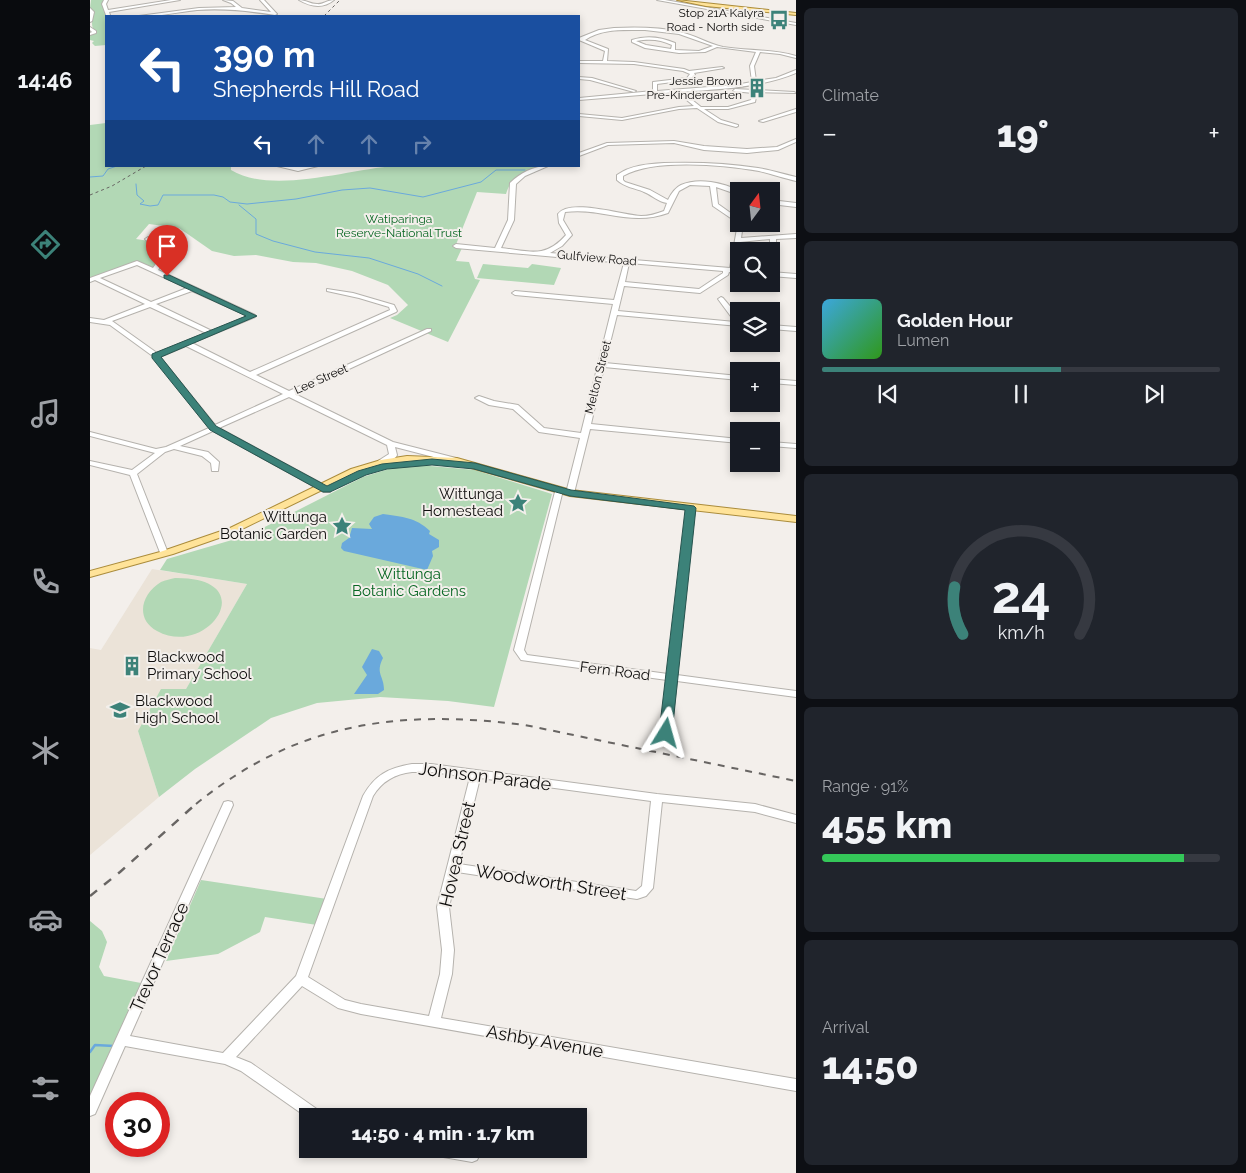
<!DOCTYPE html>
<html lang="en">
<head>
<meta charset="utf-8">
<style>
  body { margin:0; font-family:Raleway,sans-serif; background:#20242c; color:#f1f3f6; height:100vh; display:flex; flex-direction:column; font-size:19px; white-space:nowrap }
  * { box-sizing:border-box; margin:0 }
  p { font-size:16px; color:#9ea1a6 }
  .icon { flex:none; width:28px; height:28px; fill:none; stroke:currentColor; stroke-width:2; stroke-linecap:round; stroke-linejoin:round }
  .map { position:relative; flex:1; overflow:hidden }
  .drawer { display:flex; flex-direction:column; gap:8px; padding:8px; background:#0d0f14; width:450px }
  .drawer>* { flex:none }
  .hud { position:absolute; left:15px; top:15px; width:475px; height:152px; border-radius:0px; box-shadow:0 2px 8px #0003; background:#1a4fa0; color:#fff; overflow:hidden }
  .needle { width:32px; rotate:15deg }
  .tools { position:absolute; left:640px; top:182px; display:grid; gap:10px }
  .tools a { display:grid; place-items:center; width:50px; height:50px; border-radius:0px; background:#171b24; box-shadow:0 2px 8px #0003; font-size:25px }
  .speed { position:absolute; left:15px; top:1092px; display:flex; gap:10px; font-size:25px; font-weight:700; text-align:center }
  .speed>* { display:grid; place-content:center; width:65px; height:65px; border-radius:50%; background:#171b24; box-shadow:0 2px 8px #0003; line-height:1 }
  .speed .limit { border:8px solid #d22; background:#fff; color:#111 }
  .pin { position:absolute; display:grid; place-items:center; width:42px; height:42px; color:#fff; margin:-51px -21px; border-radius:50% 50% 50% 0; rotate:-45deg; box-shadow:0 0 5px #0007 }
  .pin .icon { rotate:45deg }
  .me { position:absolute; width:55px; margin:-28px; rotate:8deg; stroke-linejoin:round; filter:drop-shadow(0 0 4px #0008) }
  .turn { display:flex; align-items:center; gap:18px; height:105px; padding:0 25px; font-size:22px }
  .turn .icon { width:65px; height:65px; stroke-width:2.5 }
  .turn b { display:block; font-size:35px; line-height:42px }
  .lanes { display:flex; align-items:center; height:48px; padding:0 25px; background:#0003; justify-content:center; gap:25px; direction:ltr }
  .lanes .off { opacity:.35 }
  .big { font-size:38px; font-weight:800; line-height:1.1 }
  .drawer .tile { flex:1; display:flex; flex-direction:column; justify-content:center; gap:8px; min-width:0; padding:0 18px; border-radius:8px; background:#20242c }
  .drawer .dial { align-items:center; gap:0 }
  .dial svg { height:130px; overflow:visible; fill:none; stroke:#363941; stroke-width:7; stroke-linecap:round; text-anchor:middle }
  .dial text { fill:#f1f3f6; stroke:none }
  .song { display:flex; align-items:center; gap:15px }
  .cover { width:60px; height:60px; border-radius:8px; background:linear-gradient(135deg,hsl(200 70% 55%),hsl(110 70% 35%)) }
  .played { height:5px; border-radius:2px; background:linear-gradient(90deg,#3c8279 60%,#363941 60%) }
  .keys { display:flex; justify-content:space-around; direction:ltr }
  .heat { display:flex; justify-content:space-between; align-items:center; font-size:28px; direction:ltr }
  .charge { height:8px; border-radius:4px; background:linear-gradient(90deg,#34c759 91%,#363941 0) }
  .trip { position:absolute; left:209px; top:1108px; width:288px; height:50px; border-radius:0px; background:#171b24; box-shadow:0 2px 8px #0003; font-weight:800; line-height:50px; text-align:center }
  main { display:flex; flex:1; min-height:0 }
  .menu { display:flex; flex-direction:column; width:90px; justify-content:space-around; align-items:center; background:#090b0e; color:#9ea1a6 }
  .menu .icon { width:35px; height:35px }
  .menu .selected { color:#3c8279 }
  .menu b { font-size:22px; color:#f1f3f6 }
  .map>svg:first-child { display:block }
</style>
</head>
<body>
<main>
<nav class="menu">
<b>14:46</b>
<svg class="icon selected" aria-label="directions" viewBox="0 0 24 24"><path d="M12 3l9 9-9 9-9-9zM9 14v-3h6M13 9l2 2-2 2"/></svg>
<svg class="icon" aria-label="music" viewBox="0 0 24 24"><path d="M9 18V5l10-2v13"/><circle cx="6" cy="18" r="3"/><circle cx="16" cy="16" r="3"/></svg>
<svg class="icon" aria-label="phone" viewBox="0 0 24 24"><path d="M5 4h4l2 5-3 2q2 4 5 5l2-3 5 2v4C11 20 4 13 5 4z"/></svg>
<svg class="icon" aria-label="climate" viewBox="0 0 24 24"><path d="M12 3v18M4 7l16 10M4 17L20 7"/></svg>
<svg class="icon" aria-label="car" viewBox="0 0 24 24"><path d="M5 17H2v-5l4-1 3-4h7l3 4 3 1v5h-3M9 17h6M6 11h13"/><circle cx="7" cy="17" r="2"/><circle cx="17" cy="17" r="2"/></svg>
<svg class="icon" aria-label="filters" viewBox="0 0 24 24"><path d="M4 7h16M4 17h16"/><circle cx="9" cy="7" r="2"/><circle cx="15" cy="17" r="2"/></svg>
</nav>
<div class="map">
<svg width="706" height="1173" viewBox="0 0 706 1173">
  <rect width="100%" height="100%" fill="#f3efeb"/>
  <path fill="#ebe3d8" d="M62 569 157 584 96 689 48 731 69 797 0 855V648L11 650Z"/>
  <g fill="#b2d8b5">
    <path d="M1 0H14L17 16 16 45 5 46 2 43 4 41 0 40V35L6 32C0 27 2 21 4 12L0 8Z"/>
    <path d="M16 123V166H141V170C182 195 259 169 305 166 354 164 404 166 453 166 436 176 423 171 416 194L387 192 365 247 372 248 366 261 379 262 385 279 390 280 358 342 300 318 307 315 318 305 298 285 262 271 226 263 203 262 166 255 144 256 122 251 89 228 59 224 46 239 59 241 73 252 62 268 48 262 0 278V125Z"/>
    <path d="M393 264 438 268 442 264 471 268 464 285 387 278Z"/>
    <path d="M329 465 385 470 462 494 404 707 358 701 290 697 227 703 181 718 105 769 69 797 48 731 71 689H96L157 584 70 570 77 559 159 535 273 477 302 468Z"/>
    <path d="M85 578C174 577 118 659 67 631 45 619 51 594 71 582 75 580 81 579 85 578Z"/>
    <path d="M111 880 237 899 227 925 175 917 170 932 128 954 76 961Z"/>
    <path d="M0 921 12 931 17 942 9 967 14 976 51 983 3 1094 0 1096Z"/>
  </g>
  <g fill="#6aa9dc">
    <path d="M293 514C313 517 325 517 340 531L339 534 349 540V547L342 551 343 556 337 570 254 551 251 548 252 543 259 538 262 528 282 529 279 524 284 517Z"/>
    <path d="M282 649 289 651 293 658C285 674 294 675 294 690L288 694H264L277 675 272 667Z"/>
  </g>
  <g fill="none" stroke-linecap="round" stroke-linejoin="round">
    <g stroke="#6aa9dc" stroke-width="1">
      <path d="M0 177 13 176 18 169 27 166"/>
      <path d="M46 184 47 195 54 201 50 204 60 206 68 205 73 195H124L133 197 140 202 157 204 206 199 252 190 280 188 333 197 391 182 406 170H435"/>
      <path d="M149 205 166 219V234L183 241 225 252 279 258 328 274 352 286"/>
    </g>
    <path stroke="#6aa9dc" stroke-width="2.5" d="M0 1052 5 1045 24 1046"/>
    <defs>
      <g id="minor">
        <path d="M14 0H18L16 4 18 10 81 0H90L19 12 20 15 18 16 16 15 12 4Z"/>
        <path d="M133 0 143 1 152 8 181 12 170 0H174L187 14 185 15C158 11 134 8 107 10 88 12 68 17 49 16L109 8 146 7 141 3Z"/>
        <path d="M209 0C216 0 220 4 227 4 233 5 237 0 244 0 233 9 221 7 209 0Z"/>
        <path d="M567 0H575L706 23V25Z"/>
        <path d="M0 8 4 12 2 21 0 22Z"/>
        <path d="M0 27 6 31V33L0 35V33L2 32 0 30Z"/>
        <path d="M524 28C546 27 569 27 590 32 605 35 618 44 633 47 658 51 682 49 706 56V58L690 54 670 52 664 66 666 81 686 78 706 70V73C670 88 630 89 592 92L611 107H638L661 100 663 93 643 91 645 89 704 92 706 93 667 92 665 102 638 109H614L631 120 648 125V126L646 127 628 122 607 108 589 109 532 120 489 116V114L532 118 589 107 604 106 587 92 489 100V98L563 91V82L597 78 600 74 593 71 544 64 489 63V61H513L515 51 489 40V38L509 30ZM555 30 589 34 623 46 609 51 585 50V43C571 37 557 35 542 40V42L555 48 589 53 615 52 627 47 666 52 660 66 662 82 645 85 567 91V84L598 80 605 75 604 73 634 68 632 67 599 71 594 69 544 62 517 61 518 49 495 40C512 28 535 30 555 30ZM553 40C563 39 572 40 582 45L581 49 556 45 546 41Z"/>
        <path d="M489 77 502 78 546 91 544 92 500 80 489 79Z"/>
        <path d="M706 109V112L673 122 669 121Z"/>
        <path d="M706 139V142L688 150 657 153 614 150 584 143 518 145 489 156V153L517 143 584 141 614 146 657 149 687 147Z"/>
        <path d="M574 163C605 162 637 163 668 168 681 170 693 174 706 177V181C694 178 681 174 669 171 634 165 564 158 533 176V180L535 182 560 190 578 200C581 194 585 188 591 185 609 177 633 183 650 191L649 195 626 187 628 204 649 219V224H653L651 238 706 234V238L686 239V249L683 251 680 249V239L650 242 646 269H649V273L639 272 638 275 610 293 534 286 528 311 645 322 628 299 631 297 633 298 649 317V326L527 315 515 363 649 376V380L514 367 501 424 649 439V443L500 429 484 493 483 495H477L476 493 490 438 449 432 423 409 399 405 385 398 389 396 404 401 428 405 454 428 491 433 523 304 425 295 422 293 425 291 524 300 534 263 366 248 363 246 366 244 405 248 418 220 420 183C430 173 444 166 458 166L435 176 426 184 424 220 411 248C439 251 455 259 476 235L469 223 468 214C479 198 533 215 551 216 559 216 566 214 574 211L577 203C568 202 562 195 554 192 545 188 534 187 527 180V175C541 165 558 164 574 163ZM600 185 620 186 623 206 648 223 640 268 460 253 472 246 482 235 473 220 475 212C512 207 540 227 578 213L589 191ZM539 263 633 271V273L609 289 535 282Z"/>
        <path d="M187 166 208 167 228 166 208 171Z"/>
        <path d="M681 200 706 203V207L681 204Z"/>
        <path d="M58 237 80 252 68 270 165 315V317L102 343 160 372 300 310 299 307 269 298 237 291V289L263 293 304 305 307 311 306 312 166 375 199 391 337 329H341V331L205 394 303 442 366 458 367 460 366 462H363L305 447 307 455 306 457 294 465H288L287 463 288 461 299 454 297 445 199 397 129 428 240 488 241 490 240 492H234L123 431 90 446 118 452 129 462 128 471H122L121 463 112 456 84 449 75 452 47 474 78 553 77 555H71L40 475 0 465V461L42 470 65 453 0 436V432L66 449 76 447 119 428 64 357 20 325 0 322V318L14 320 55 304 5 280 0 282V278L47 261 63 268 74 252 56 240 55 239ZM47 265 97 288 61 302 10 278ZM102 291 158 316 122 331 66 304ZM60 307 116 333 67 353 22 321ZM96 346 193 394 125 425 70 357Z"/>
        <path d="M681 272 706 274V278L681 276Z"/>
        <path d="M681 325 706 327V331L681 329Z"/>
        <path d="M681 379 706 381V385L681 383Z"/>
        <path d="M681 442 706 444V448L681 446Z"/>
        <path d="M466 488H469L473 490 434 650 437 655 578 674 597 508 601 506 605 508 587 675 706 691V697L587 681 581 733 580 735H572L571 733 577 680 431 660 424 650Z"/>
        <path d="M322 764H341L567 794 665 804 706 815V823L665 812 572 802 563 888 556 896 547 899 367 872 359 907 364 950 362 974 351 1018 706 1079V1091L271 1014 248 1008 212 986 146 1057 161 1063 231 1112 233 1116H218V1118L151 1071 135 1064 35 1046 5 1114 0 1116V1096L134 802 138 801 142 802 143 805 40 1036 133 1053 206 976 273 796C285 775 298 768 322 764ZM322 772H341L380 777 347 907 352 950 350 974 339 1016 271 1004 255 1000 218 977 283 796C292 781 305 774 322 772ZM390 778 561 801 552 886 546 891 369 864Z"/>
        <path d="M335 1149H376L387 1152 389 1156 387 1160 382 1162 342 1155 337 1153Z"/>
      </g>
      <g id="major">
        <path d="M587 0 706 13V15L616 6Z"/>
        <path d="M317 456 367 458 481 490 706 516V522L480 496 367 464 317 462 292 465 267 473 146 532 83 554 0 577V571L70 552 140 528 261 469 291 460Z"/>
      </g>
    </defs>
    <use href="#minor" stroke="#b5b2ad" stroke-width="2"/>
    <use href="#major" stroke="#ab8c3c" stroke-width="2"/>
    <use href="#minor" fill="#fff" fill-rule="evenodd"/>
    <use href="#major" fill="#ffe399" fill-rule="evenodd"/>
    <g stroke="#686563" stroke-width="1" stroke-dasharray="3 3" stroke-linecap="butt">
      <path d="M234 16 250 0"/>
      <path d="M0 195 22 186 56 166"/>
    </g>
    <path stroke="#686563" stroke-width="2" stroke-dasharray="7 7" stroke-linecap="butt" d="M106 804C207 722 309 709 435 725L706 781"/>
    <path stroke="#686563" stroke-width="2.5" stroke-dasharray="9 9" stroke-linecap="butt" d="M0 896 30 872 107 803"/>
  </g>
  <path fill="#3c8279" stroke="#27544f" d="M74 275H79L167 316 71 357 126 426 237 486 268 471 292 464 342 459 385 463 481 490 604 506 606 508 582 733 580 736H571L569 733 595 510 480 496 384 469 342 465 297 469 276 475 240 492H233L120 430 62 358V354L156 316 74 278Z"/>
  <defs>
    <symbol id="bus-bare" viewBox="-9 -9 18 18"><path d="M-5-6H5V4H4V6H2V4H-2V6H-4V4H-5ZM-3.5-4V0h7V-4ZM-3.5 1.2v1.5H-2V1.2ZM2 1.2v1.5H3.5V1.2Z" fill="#3c8279" stroke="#f3efeb" stroke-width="2.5" paint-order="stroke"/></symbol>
    <symbol id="building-bare" viewBox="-9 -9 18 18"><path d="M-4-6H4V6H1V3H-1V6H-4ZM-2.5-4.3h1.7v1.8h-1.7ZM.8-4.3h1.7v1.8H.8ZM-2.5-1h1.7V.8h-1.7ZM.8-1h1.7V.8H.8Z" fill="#3c8279" stroke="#f3efeb" stroke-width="2.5" paint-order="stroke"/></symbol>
    <symbol id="sight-bare" viewBox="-9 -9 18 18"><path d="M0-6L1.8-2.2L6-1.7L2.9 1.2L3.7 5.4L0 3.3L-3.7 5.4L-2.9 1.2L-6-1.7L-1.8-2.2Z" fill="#3c8279" stroke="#f3efeb" stroke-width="2.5" paint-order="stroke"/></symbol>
    <symbol id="school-bare" viewBox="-9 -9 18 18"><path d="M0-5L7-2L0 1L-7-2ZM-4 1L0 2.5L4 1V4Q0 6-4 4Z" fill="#3c8279" stroke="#f3efeb" stroke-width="2.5" paint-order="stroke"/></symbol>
  </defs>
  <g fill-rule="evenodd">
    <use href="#bus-bare" x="675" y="6" width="28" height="28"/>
    <use href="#building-bare" x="653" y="74" width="28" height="28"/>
    <use href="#sight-bare" x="414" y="489" width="28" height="28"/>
    <use href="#sight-bare" x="238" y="512" width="28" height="28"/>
    <use href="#building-bare" x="28" y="652" width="28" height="28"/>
    <use href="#school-bare" x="16" y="696" width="28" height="28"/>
  </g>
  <g text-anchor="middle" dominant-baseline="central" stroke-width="4" stroke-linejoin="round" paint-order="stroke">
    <g font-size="12" fill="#0f0e0d" stroke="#f3efeb" text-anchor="end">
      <text x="674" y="13">Stop 21A Kalyra<tspan x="674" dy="14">Road - North side</tspan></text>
      <text x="652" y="81">Jessie Brown<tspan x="652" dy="14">Pre-Kindergarten</tspan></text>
    </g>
    <g font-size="12" fill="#076622" stroke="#f3efeb">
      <text x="309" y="219">Watiparinga<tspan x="309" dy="14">Reserve-National Trust</tspan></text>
    </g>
    <g font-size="12" fill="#0f0e0d" stroke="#f3efeb">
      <text transform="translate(507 258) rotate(5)">Gulfview Road</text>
      <text transform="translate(508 377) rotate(-76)">Melton Street</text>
      <text transform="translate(231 379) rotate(-24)">Lee Street</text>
    </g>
    <g font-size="15" fill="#0f0e0d" stroke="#f3efeb" text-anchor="end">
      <text x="413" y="494">Wittunga<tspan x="413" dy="17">Homestead</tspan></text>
      <text x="237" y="517">Wittunga<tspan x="237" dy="17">Botanic Garden</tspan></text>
      <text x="57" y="657" text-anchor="start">Blackwood<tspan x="57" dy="17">Primary School</tspan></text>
      <text x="45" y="701" text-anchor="start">Blackwood<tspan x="45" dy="17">High School</tspan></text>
    </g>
    <g font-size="15" fill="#076622" stroke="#f3efeb">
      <text x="319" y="574">Wittunga<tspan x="319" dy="17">Botanic Gardens</tspan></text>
    </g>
    <g font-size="15" fill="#0f0e0d" stroke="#f3efeb">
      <text transform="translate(525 671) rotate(7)">Fern Road</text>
    </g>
    <g font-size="18" fill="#0f0e0d" stroke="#f3efeb">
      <text transform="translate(395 776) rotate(7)">Johnson Parade</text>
      <text transform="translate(367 854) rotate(-77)">Hovea Street</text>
      <text transform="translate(461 882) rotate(9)">Woodworth Street</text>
      <text transform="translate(69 957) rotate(-66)">Trevor Terrace</text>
      <text transform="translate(455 1041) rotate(10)">Ashby Avenue</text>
    </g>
  </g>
</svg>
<div class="tools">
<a><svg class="needle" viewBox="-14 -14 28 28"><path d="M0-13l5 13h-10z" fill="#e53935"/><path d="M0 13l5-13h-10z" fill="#9ea1a6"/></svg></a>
<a><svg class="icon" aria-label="search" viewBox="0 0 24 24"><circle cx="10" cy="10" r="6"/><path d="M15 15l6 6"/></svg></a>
<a><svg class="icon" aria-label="layers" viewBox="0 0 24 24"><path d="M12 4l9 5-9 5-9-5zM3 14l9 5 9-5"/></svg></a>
<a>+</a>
<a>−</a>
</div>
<div class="speed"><div class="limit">30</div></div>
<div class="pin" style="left:77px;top:276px;background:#d93025"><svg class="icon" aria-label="arrive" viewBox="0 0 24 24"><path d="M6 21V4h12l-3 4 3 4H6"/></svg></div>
<svg class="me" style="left:576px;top:733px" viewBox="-20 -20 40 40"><path d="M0-17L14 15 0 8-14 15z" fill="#3c8279" stroke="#fff" stroke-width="4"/></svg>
<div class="trip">14:50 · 4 min · 1.7 km</div>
<div class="hud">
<div class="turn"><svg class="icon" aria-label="left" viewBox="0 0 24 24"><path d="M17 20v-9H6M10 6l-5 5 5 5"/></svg><div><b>390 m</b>Shepherds Hill Road</div></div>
<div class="lanes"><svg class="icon" aria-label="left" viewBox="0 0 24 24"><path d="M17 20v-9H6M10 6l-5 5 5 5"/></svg><svg class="icon off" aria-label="ahead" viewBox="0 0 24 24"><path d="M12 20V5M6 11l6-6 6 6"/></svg><svg class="icon off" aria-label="ahead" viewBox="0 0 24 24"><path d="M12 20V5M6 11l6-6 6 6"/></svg><svg class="icon off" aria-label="right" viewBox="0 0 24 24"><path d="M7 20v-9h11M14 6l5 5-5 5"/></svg></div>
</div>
</div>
<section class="drawer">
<div class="tile"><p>Climate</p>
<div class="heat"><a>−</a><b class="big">19°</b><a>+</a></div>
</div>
<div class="tile">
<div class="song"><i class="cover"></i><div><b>Golden Hour</b><p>Lumen</p></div></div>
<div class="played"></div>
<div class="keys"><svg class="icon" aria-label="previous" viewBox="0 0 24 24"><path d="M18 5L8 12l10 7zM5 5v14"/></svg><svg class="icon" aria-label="pause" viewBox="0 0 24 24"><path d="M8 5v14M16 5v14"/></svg><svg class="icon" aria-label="next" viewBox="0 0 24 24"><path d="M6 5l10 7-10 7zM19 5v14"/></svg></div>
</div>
<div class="tile dial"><svg viewBox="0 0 100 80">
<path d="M14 69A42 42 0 1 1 86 69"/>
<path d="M14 69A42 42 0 0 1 9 40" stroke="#3c8279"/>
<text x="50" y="56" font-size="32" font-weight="700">24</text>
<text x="50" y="72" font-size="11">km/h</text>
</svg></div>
<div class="tile"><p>Range · 91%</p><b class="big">455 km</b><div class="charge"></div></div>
<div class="tile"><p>Arrival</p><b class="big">14:50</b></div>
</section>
</main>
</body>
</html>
